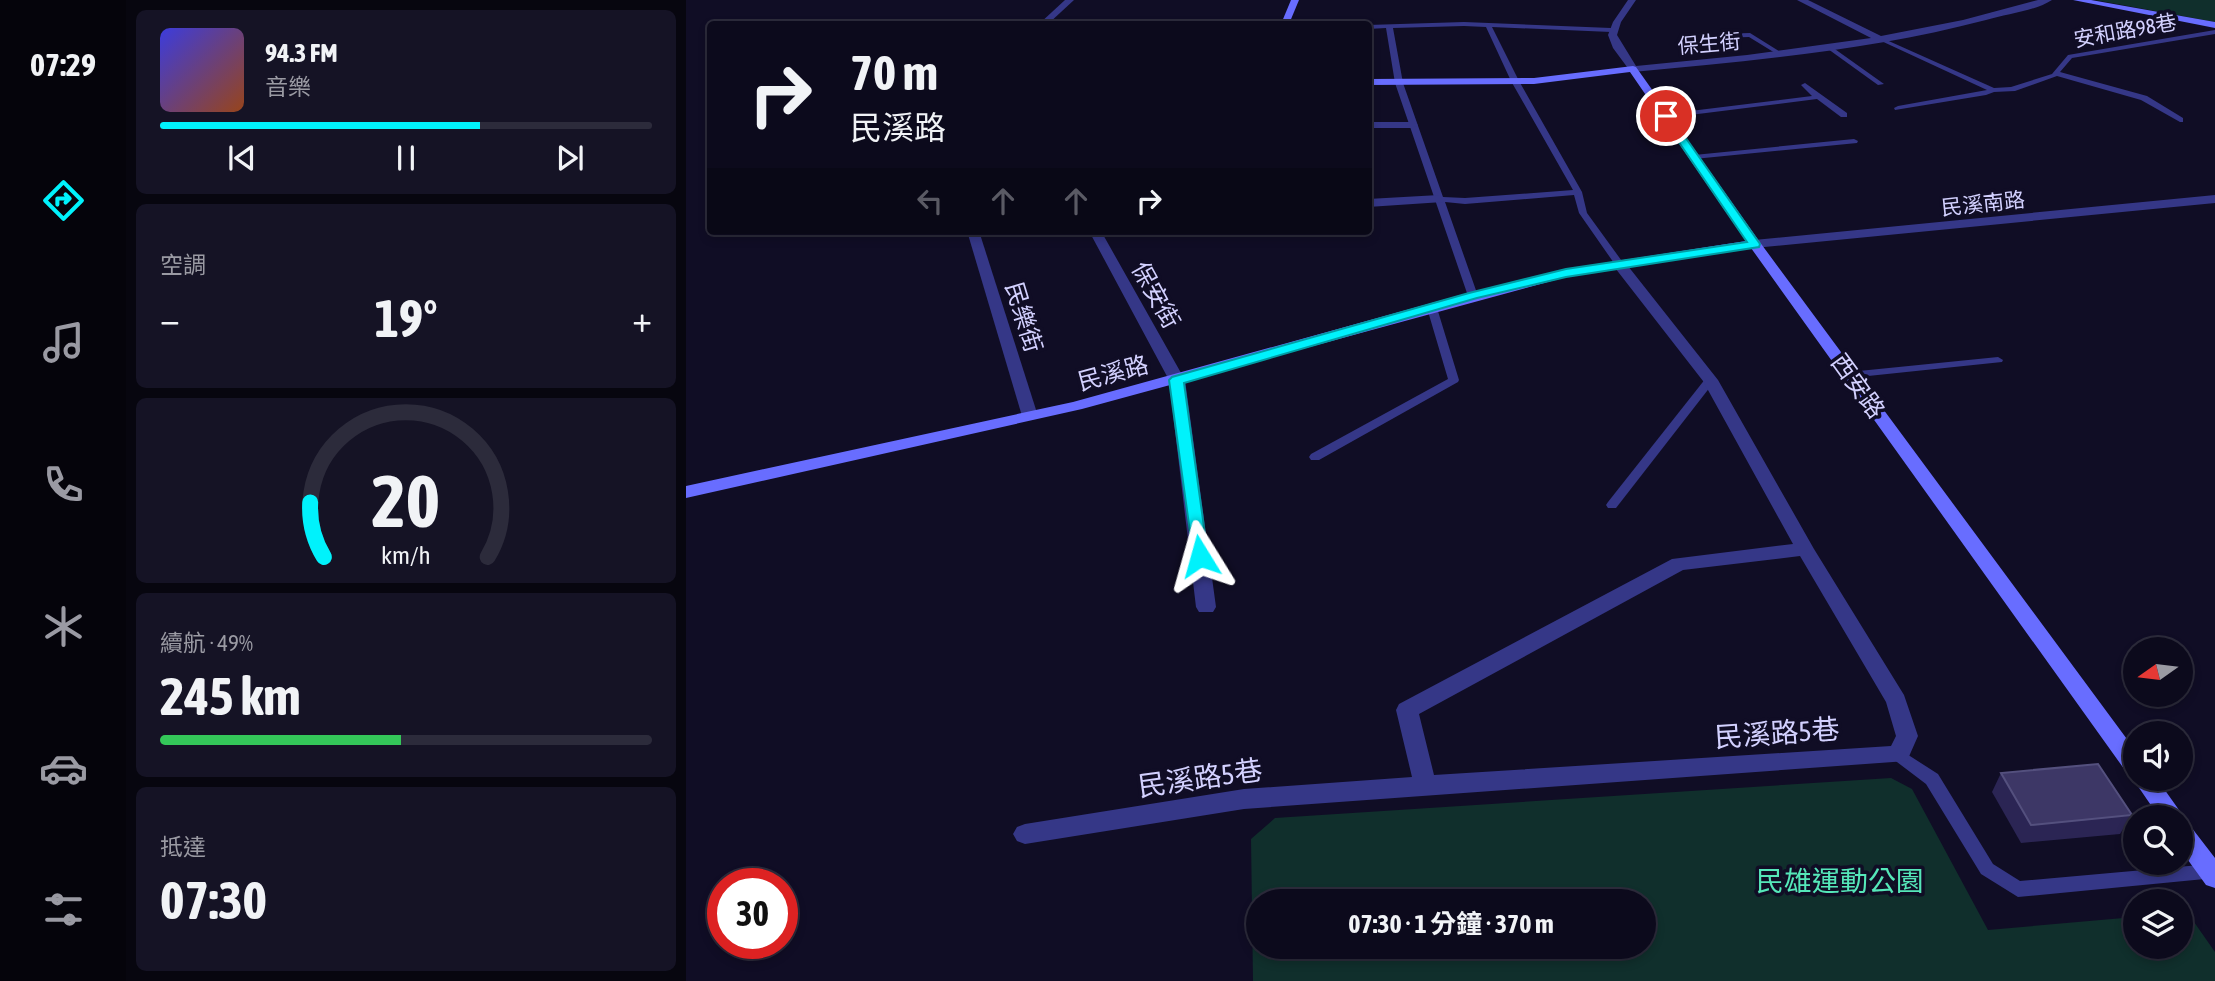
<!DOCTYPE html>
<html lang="zh-TW">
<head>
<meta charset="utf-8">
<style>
  body { margin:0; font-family:"Asap Condensed","Noto Sans TC",sans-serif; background:#151325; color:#f1f3f6; height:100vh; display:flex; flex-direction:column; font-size:26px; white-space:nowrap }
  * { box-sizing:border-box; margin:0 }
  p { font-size:23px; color:#9a9aa3 }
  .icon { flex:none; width:38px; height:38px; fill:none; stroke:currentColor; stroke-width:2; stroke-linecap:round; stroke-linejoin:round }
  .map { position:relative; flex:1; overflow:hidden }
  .panel { display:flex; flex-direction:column; gap:10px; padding:10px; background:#07060f; width:560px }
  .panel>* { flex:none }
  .guide { position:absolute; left:21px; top:21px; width:665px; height:214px; border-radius:7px; box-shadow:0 4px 10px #0003,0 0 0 2px #2c2b3b; background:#0c0a1c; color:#f1f3f6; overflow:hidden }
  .needle { width:46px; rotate:256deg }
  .buttons { position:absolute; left:1437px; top:637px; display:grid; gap:14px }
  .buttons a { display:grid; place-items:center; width:70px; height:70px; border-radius:50%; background:#0c0a1c; box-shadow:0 4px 10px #0003,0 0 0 2px #2c2b3b; font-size:35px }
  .speed { position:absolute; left:21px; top:868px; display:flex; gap:14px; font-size:35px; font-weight:700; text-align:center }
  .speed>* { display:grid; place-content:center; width:91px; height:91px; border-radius:50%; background:#0c0a1c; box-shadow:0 4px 10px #0003,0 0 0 2px #2c2b3b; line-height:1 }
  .speed .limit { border:10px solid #d22; background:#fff; color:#111 }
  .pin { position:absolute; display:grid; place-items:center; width:60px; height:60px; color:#fff; margin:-30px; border:4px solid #fff; border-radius:50%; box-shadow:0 2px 7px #0007 }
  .me { position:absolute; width:77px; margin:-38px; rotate:352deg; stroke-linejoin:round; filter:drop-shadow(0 0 5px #0008) }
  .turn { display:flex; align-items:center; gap:24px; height:147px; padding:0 28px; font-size:32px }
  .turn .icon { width:91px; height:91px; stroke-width:2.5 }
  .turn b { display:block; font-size:49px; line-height:60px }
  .lanes { display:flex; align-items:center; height:66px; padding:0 28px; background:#0003; justify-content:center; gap:35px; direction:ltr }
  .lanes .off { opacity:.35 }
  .big { font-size:52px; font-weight:700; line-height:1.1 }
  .panel .widget { flex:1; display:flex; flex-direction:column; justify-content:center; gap:10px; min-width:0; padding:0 24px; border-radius:10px; background:#151325 }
  .panel .dial { align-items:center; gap:0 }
  .dial svg { height:182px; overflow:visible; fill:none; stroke:#2c2b3b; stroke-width:7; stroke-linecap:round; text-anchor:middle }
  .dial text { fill:#f1f3f6; stroke:none }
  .song { display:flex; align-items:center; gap:21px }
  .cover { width:84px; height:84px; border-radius:10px; background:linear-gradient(135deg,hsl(240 70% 55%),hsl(20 70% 35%)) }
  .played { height:7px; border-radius:4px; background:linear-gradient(90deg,#00f2fc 65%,#2c2b3b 65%) }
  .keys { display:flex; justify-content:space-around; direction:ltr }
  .heat { display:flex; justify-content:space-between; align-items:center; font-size:38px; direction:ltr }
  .charge { height:10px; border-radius:5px; background:linear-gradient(90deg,#34c759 49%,#2c2b3b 0) }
  .trip { position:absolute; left:560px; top:889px; width:410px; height:70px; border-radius:35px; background:#0c0a1c; box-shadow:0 4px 10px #0003,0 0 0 2px #2c2b3b; font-weight:700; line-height:70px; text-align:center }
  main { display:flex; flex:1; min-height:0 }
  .menu { display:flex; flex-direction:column; width:126px; justify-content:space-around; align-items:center; background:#05040b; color:#9a9aa3 }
  .menu .icon { width:49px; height:49px }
  .menu .selected { color:#00f2fc }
  .menu b { font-size:32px; color:#f1f3f6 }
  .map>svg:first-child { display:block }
</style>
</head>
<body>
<main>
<nav class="menu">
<b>07:29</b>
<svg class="icon selected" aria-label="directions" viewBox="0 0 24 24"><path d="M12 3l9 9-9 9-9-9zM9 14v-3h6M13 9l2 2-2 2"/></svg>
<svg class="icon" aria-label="music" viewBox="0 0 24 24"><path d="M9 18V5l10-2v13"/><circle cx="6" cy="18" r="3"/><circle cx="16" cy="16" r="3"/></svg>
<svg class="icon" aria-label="phone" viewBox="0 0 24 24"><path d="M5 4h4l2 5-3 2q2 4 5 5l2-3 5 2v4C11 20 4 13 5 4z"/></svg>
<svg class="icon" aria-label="climate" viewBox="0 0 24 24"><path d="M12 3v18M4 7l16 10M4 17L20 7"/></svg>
<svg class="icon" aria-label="car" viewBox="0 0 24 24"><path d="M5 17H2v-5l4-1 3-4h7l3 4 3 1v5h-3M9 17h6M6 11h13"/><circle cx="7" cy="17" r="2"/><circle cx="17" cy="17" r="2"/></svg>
<svg class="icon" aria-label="filters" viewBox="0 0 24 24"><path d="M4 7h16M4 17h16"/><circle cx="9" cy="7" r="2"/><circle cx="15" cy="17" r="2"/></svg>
</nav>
<section class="panel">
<div class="widget">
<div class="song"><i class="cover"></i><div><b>94.3 FM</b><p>音樂</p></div></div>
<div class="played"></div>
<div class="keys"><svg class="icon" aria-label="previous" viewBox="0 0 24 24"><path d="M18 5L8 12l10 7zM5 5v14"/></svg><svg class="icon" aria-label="pause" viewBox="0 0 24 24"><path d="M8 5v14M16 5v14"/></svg><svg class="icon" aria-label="next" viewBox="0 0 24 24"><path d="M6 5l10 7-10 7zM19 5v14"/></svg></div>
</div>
<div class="widget"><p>空調</p>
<div class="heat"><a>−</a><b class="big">19°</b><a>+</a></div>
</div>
<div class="widget dial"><svg viewBox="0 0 100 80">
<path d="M14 69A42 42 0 1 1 86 69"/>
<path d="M14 69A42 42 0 0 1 8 45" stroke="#00f2fc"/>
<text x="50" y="56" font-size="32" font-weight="700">20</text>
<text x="50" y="72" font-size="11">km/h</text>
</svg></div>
<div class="widget"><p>續航 · 49%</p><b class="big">245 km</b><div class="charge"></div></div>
<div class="widget"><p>抵達</p><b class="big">07:30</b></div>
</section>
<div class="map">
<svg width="1529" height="981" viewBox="0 0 1529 981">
  <rect width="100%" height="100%" fill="#100d25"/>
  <g fill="#102f2c" fill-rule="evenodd">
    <path d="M1409 0H1529V22Z"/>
    <path d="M1205 778 1226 789 1302 930 1449 917V947H1494L1495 913 1501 912 1529 952V981H567L565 839 589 818ZM572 901H957V947H572Z"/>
  </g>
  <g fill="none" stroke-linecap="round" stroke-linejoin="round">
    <g fill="#353787" fill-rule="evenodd">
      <path d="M778 22 925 28 928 30 925 32 806 27 833 81 896 192 901 213 938 264 936 266H930L893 213 888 195 779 204 759 202 792 296 787 299 782 296 709 83 700 28 682 29V25ZM778 26 800 27 825 81 887 190 779 198 757 197 717 83 707 28Z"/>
      <path d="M1529 30V34L1386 58 1374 72 1461 96 1497 118V122H1494L1455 100 1371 76 1329 91 1308 92 1300 95 1209 110 1208 108 1212 106 1301 90 1191 39 1196 38 1308 88 1325 87 1366 74 1382 55Z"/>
      <path d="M1064 33 1099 55 1094 56 1063 37 999 39 996 37 999 35Z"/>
      <path d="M1142 47H1146L1198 84 1192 85 1142 49Z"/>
      <path d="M1119 83 1161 113V117H1155L1131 99 980 118 976 116 980 114 1126 96 1115 85Z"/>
      <path d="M1168 139 1172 141 1171 143 1008 159 1004 157 1008 155Z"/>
      <path d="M746 305 751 308 773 380 772 382 633 460H625L623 457 625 454 762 379 741 308Z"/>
      <path d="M1312 357 1317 360 1316 362 1163 378 1158 375 1163 372Z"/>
      <path d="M1024 377 1029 380 1028 382 930 508H922L920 505 922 502 1020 378Z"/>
      <path d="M1213 749 1252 774 1307 864 1334 881 1525 864 1529 866V878L1332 897 1295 874 1240 784 1207 759 1205 755 1207 751Z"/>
    </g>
    <g fill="#353787" fill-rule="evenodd">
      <path d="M379 0H388L362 24H353Z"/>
      <path d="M942 0H950L935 22 931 35 950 66 1061 55 1185 38 1111 0H1122L1195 36 1277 20 1352 0H1366C1349 11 1321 14 1300 20 1186 50 1065 61 947 72L944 71 927 48 922 35 927 22Z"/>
      <path d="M682 122H727L732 125 727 128H682Z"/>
      <path d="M753 195 759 199 757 202 682 207V199Z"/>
      <path d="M1529 195V203L1068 248 1062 244 1068 240Z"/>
      <path d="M281 231H293L352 416 350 419H338L336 416Z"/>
      <path d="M403 231H415L499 380 530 607 527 612H513L510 607 483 380Z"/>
      <path d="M933 260 938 261 1032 380 1128 549 1218 695 1232 736 1221 761 558 809 339 844 331 841 327 834 331 827 339 824 558 789 726 777 710 710 713 704 986 559 1107 544 1017 381 926 264ZM1114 556 1200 702 1210 736 1205 746 748 775 733 714 997 570Z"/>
    </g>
    <g fill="#686dff" fill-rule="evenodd">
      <path d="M605 0H613L603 24H595Z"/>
      <path d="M1387 0H1405L1529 22V28Z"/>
      <path d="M947 66 950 67 1073 241 1449 750V779H1471L1498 817 1496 821 1502 823 1529 858V888L1520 885 1494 849V817H1473L1447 779 1448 776 1441 773 1065 248 880 277 396 409 0 498V486L387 402 782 293 880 269 1060 241 944 72 848 84 682 85V79L848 78Z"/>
    </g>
  </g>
  <path fill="#2b2554" d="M1315 773 1446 815 1434 834 1335 843 1306 792Z"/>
  <path fill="#3d3766" stroke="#54507e" stroke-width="2" d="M1412 764 1446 815 1345 825 1315 773Z"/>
  <path fill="#00f2fc" stroke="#009da4" stroke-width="2" d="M976 114H983L1074 244 1073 247 880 277 791 298 498 383 522 556 520 561H508L483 380 486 377 783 293 880 269 1061 242 975 116Z"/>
  <g text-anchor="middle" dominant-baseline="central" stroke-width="7" stroke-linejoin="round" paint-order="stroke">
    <g font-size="21" fill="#d3d1ff" stroke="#100d25">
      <text transform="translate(1439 30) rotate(-10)">安和路98巷</text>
      <text transform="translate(1023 43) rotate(-5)">保生街</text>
      <text transform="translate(1297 203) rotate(-6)">民溪南路</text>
    </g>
    <g font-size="24" fill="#d3d1ff" stroke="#100d25">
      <text transform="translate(470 295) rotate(61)">保安街</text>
      <text transform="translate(338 317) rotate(73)">民樂街</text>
      <text transform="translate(427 373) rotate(-15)">民溪路</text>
      <text transform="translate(1172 386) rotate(54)">西安路</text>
    </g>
    <g font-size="28" fill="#d3d1ff" stroke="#100d25">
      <text transform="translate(1091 733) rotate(-4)">民溪路5巷</text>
      <text transform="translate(514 778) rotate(-8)">民溪路5巷</text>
    </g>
    <g font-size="28" fill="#55e7b9" stroke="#100d25">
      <text x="1154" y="881">民雄運動公園</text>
    </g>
  </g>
</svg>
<div class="buttons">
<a><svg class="needle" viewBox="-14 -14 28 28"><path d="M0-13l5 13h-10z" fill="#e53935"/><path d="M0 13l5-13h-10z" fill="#9a9aa3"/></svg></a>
<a><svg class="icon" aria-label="sound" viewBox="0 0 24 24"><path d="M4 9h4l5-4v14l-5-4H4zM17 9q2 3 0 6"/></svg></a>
<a><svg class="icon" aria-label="search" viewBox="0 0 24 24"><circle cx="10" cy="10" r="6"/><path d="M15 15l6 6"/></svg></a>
<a><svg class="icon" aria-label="layers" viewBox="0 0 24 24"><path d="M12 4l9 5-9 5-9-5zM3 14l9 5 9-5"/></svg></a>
</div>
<div class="speed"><div class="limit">30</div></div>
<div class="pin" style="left:980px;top:116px;background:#d93025"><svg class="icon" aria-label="arrive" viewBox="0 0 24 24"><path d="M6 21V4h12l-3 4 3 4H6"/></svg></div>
<svg class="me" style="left:514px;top:556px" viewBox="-20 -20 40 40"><path d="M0-17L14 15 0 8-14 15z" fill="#00f2fc" stroke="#fff" stroke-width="4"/></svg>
<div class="trip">07:30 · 1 分鐘 · 370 m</div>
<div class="guide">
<div class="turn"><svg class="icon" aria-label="right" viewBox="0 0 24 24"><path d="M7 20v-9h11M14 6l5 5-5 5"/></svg><div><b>70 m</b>民溪路</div></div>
<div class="lanes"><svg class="icon off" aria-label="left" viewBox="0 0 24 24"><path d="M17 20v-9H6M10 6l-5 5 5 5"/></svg><svg class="icon off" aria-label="ahead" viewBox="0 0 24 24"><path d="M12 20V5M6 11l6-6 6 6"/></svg><svg class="icon off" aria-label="ahead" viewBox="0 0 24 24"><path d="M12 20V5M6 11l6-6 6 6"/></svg><svg class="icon" aria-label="right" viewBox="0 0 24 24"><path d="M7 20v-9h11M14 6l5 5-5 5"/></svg></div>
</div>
</div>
</main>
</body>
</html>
